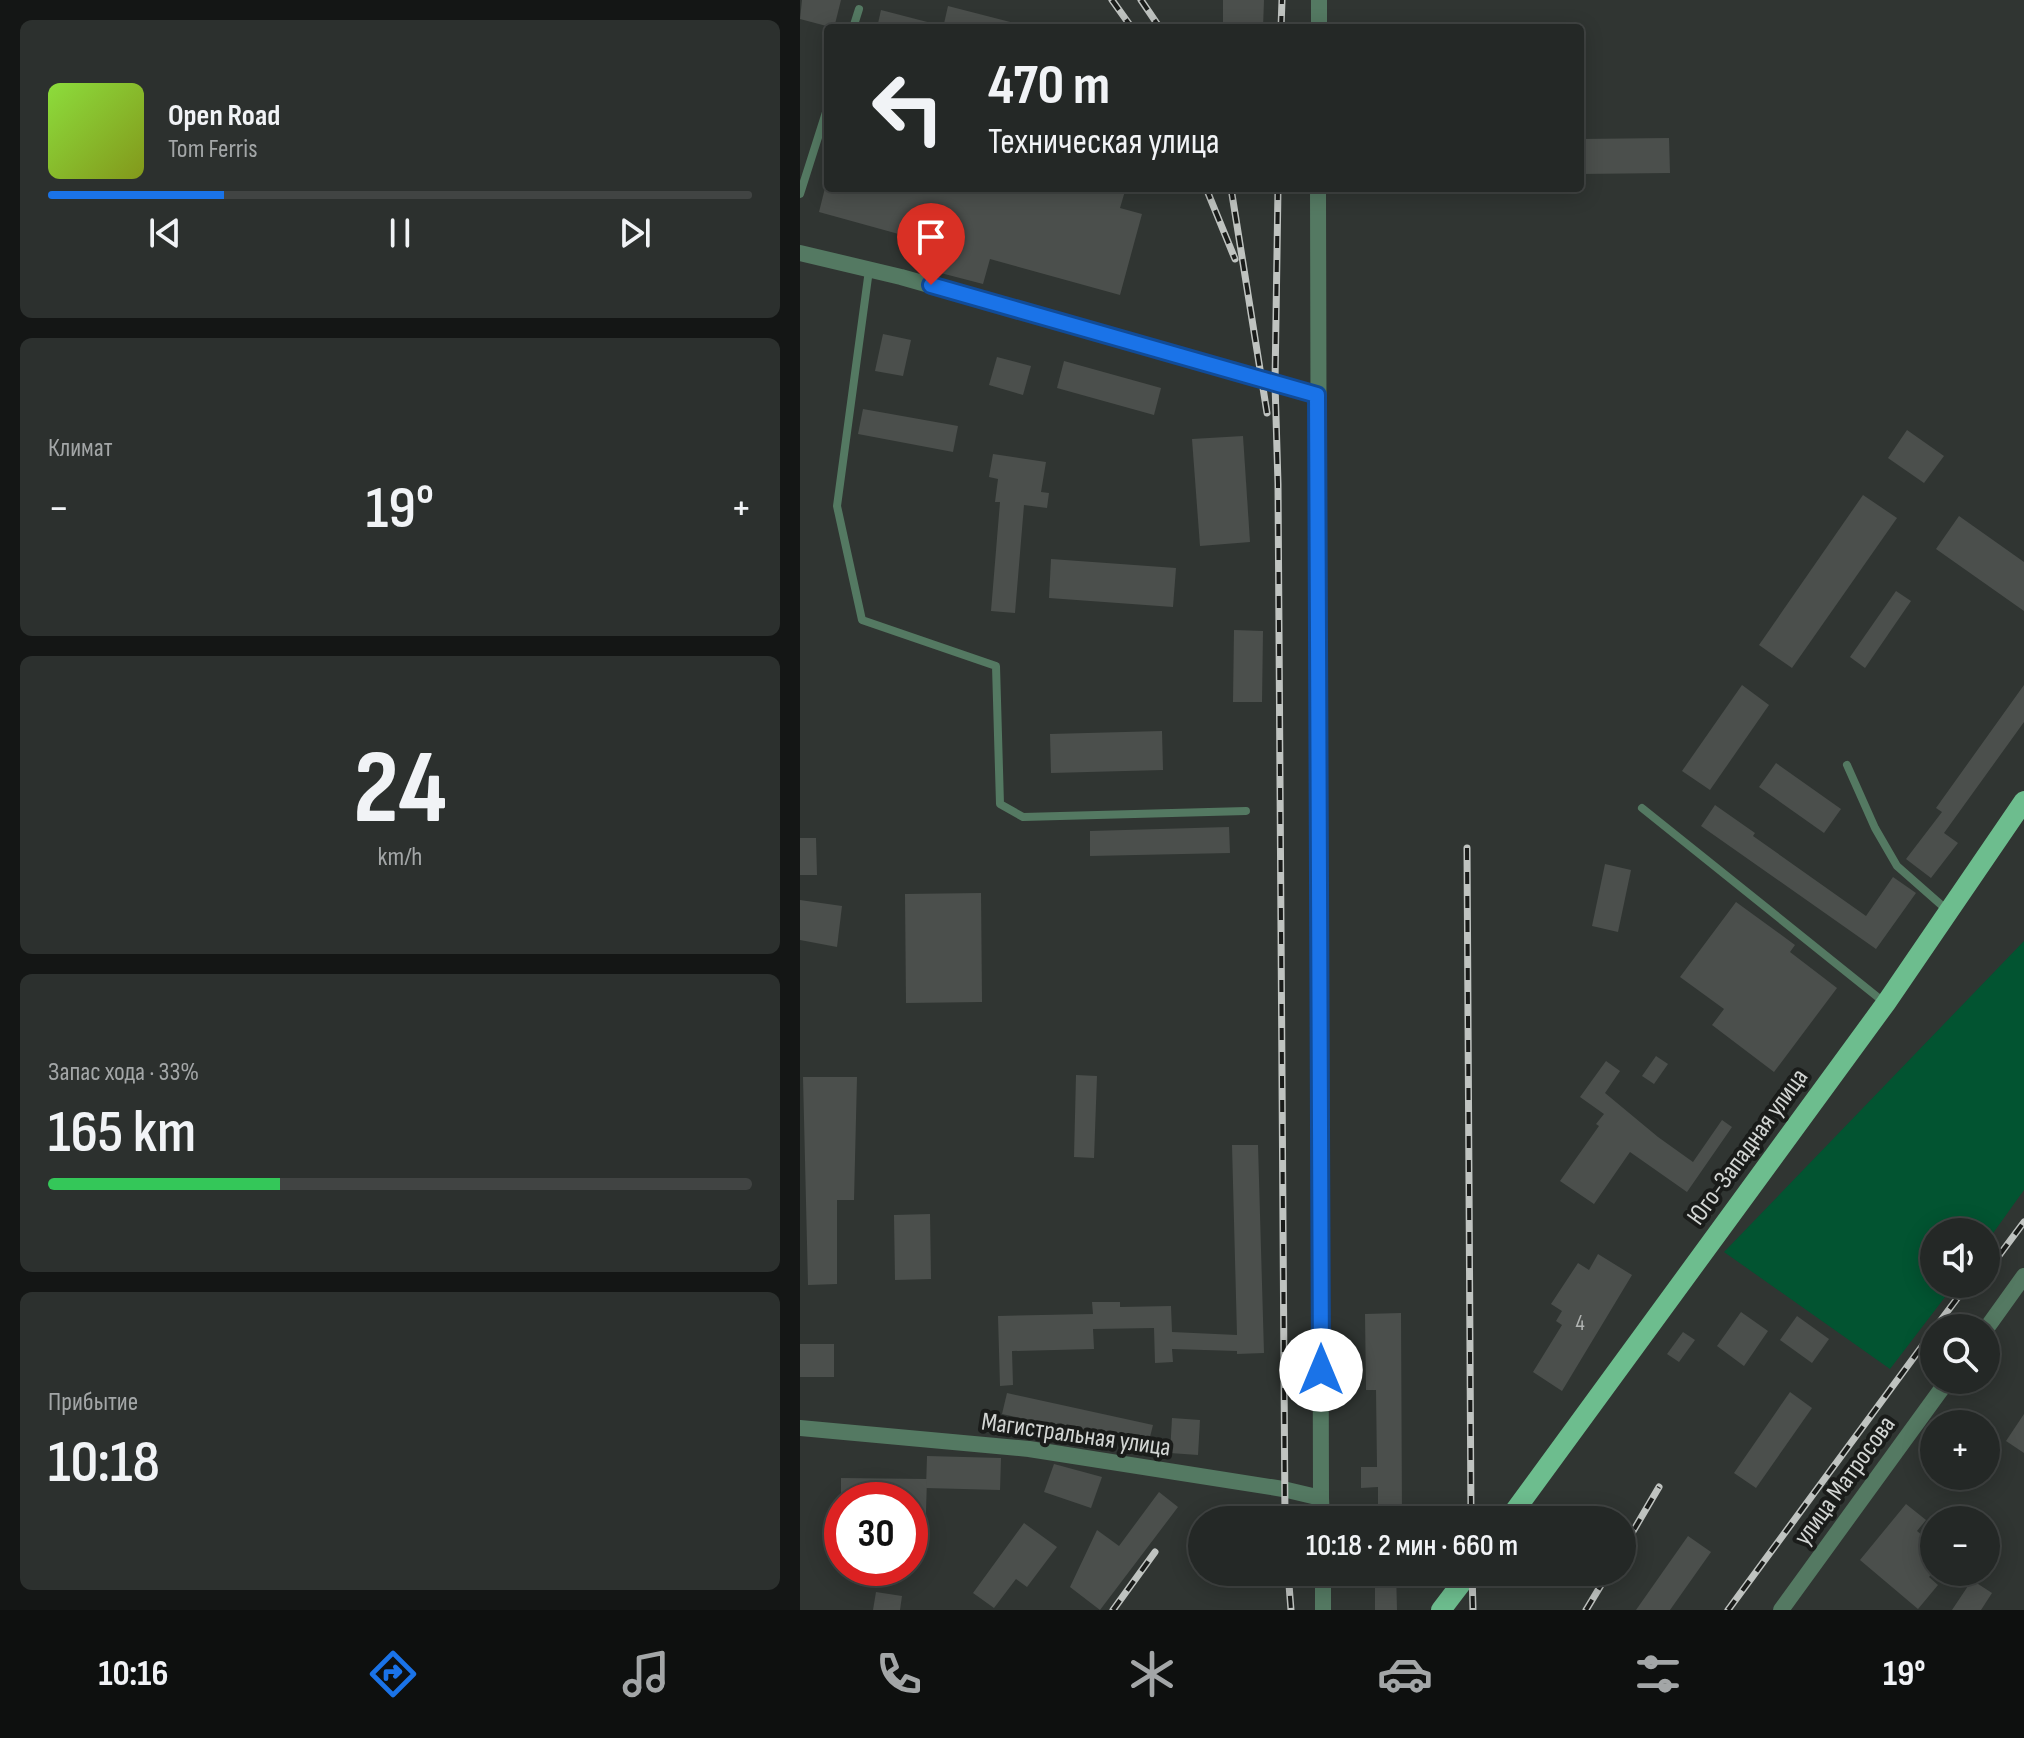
<!DOCTYPE html>
<html lang="ru">
<head>
<meta charset="utf-8">
<style>
  body { margin:0; font-family:"Sofia Sans Condensed",sans-serif; background:#2c302e; color:#f1f3f6; height:100vh; display:flex; flex-direction:column; font-size:30px; white-space:nowrap }
  * { box-sizing:border-box; margin:0 }
  p { font-size:26px; color:#a3a6a7 }
  .icon { flex:none; width:44px; height:44px; fill:none; stroke:currentColor; stroke-width:2; stroke-linecap:round; stroke-linejoin:round }
  .map { position:relative; flex:1; overflow:hidden }
  .side { display:flex; flex-direction:column; gap:20px; padding:20px; background:#141615; width:800px }
  .side>* { flex:none }
  .top-card { position:absolute; left:24px; top:24px; width:760px; height:168px; border-radius:8px; box-shadow:0 4px 20px #0003,0 0 0 2px #414443; background:#242826; color:#f1f3f6; overflow:hidden }
  .controls { position:absolute; left:1120px; top:1218px; display:grid; gap:16px }
  .controls a { display:grid; place-items:center; width:80px; height:80px; border-radius:50%; background:#242826; box-shadow:0 4px 20px #0003,0 0 0 2px #414443; font-size:40px }
  .speed { position:absolute; left:24px; top:1482px; display:flex; gap:16px; font-size:40px; font-weight:700; text-align:center }
  .speed>* { display:grid; place-content:center; width:104px; height:104px; border-radius:50%; background:#242826; box-shadow:0 4px 20px #0003,0 0 0 2px #414443; line-height:1 }
  .speed .limit { border:12px solid #d22; background:#fff; color:#111 }
  .pin { position:absolute; display:grid; place-items:center; width:68px; height:68px; color:#fff; margin:-82px -34px; border-radius:50% 50% 50% 0; rotate:-45deg; box-shadow:0 0 8px #0007 }
  .pin .icon { rotate:45deg }
  .me { position:absolute; width:88px; margin:-44px; rotate:0deg; stroke-linejoin:round; filter:drop-shadow(0 0 6px #0008) }
  .turn { display:flex; align-items:center; gap:28px; height:168px; padding:0 32px; font-size:36px }
  .turn .icon { width:104px; height:104px; stroke-width:2.5 }
  .turn b { display:block; font-size:56px; line-height:68px }
  .big { font-size:60px; font-weight:600; line-height:1.1 }
  .side .card { flex:1; display:flex; flex-direction:column; justify-content:center; gap:12px; min-width:0; padding:0 28px; border-radius:12px; background:#2c302e }
  .side .dial { align-items:center; gap:0 }
  .dial b { font-size:104px; line-height:1 }
  .song { display:flex; align-items:center; gap:24px }
  .cover { width:96px; height:96px; border-radius:12px; background:linear-gradient(135deg,hsl(90 70% 55%),hsl(70 70% 35%)) }
  .played { height:8px; border-radius:4px; background:linear-gradient(90deg,#1a73e8 25%,#414443 25%) }
  .keys { display:flex; justify-content:space-around; direction:ltr }
  .heat { display:flex; justify-content:space-between; align-items:center; font-size:44px; direction:ltr }
  .charge { height:12px; border-radius:6px; background:linear-gradient(90deg,#34c759 33%,#414443 0) }
  .trip { position:absolute; left:388px; top:1506px; width:448px; height:80px; border-radius:40px; background:#242826; box-shadow:0 4px 20px #0003,0 0 0 2px #414443; font-weight:600; line-height:80px; text-align:center }
  .menu { display:flex; height:128px; justify-content:space-around; align-items:center; background:#0e100f; color:#a3a6a7 }
  .menu .icon { width:56px; height:56px }
  .menu .active { color:#1a73e8 }
  .menu b { font-size:36px; color:#f1f3f6 }
  main { display:flex; flex:1; min-height:0 }
  .map>svg:first-child { display:block }
</style>
</head>
<body>
<main>
<section class="side">
<div class="card">
<div class="song"><i class="cover"></i><div><b>Open Road</b><p>Tom Ferris</p></div></div>
<div class="played"></div>
<div class="keys"><svg class="icon" aria-label="previous" viewBox="0 0 24 24"><path d="M18 5L8 12l10 7zM5 5v14"/></svg><svg class="icon" aria-label="pause" viewBox="0 0 24 24"><path d="M8 5v14M16 5v14"/></svg><svg class="icon" aria-label="next" viewBox="0 0 24 24"><path d="M6 5l10 7-10 7zM19 5v14"/></svg></div>
</div>
<div class="card"><p>Климат</p>
<div class="heat"><a>−</a><b class="big">19°</b><a>+</a></div>
</div>
<div class="card dial"><b>24</b><p>km/h</p></div>
<div class="card"><p>Запас хода · 33%</p><b class="big">165 km</b><div class="charge"></div></div>
<div class="card"><p>Прибытие</p><b class="big">10:18</b></div>
</section>
<div class="map">
<svg width="1224" height="1610" viewBox="0 0 1224 1610">
  <rect width="100%" height="100%" fill="#303532"/>
  <path fill="#025431" d="M1224 941V1190L1186 1243V1232H1134V1284H1155L1090 1369 924 1252Z"/>
  <g fill="#4b4f4c">
    <path d="M2 0H41L34 28 0 19Z"/>
    <path d="M423 0H464L463 28H423Z"/>
    <path d="M148 6 218 24V28H143Z"/>
    <path d="M81 10 135 24 134 28H77Z"/>
    <path d="M869 138 870 173 780 174V139Z"/>
    <path d="M25 188H313L325 191 320 208 342 214 320 295 190 259 183 284 133 271 135 263 108 256 113 238 19 212Z"/>
    <path d="M83 334 111 340 103 376 75 371Z"/>
    <path d="M197 357 231 366 223 395 189 385Z"/>
    <path d="M264 361 361 388 354 415 257 388Z"/>
    <path d="M63 409 158 426 153 452 58 434Z"/>
    <path d="M1107 430 1144 456 1124 483 1088 458Z"/>
    <path d="M443 436 450 542 400 546 392 439Z"/>
    <path d="M193 454 246 462 241 492 249 493 247 508 224 505 215 613 191 611 200 502H195L198 479 189 477Z"/>
    <path d="M1063 495 1097 518 992 668 959 645Z"/>
    <path d="M1159 516 1224 562V611L1136 549Z"/>
    <path d="M251 559 376 568 373 607 249 598Z"/>
    <path d="M1096 591 1111 601 1065 668 1050 657Z"/>
    <path d="M434 630 463 631 462 702H433Z"/>
    <path d="M942 685 969 705 910 790 882 771Z"/>
    <path d="M1224 685V722L1144 833 1158 843 1131 878 1106 859 1142 812 1136 808Z"/>
    <path d="M362 731 363 770 251 773 250 734Z"/>
    <path d="M976 763 1041 809 1024 833 959 787Z"/>
    <path d="M915 805 955 833 953 836 1066 916 1093 877 1116 893 1076 949 901 826Z"/>
    <path d="M429 827 430 853 290 856V831Z"/>
    <path d="M0 838H16L17 875H0Z"/>
    <path d="M805 864 831 870 818 932 792 926Z"/>
    <path d="M181 893 182 1002 106 1003 105 894Z"/>
    <path d="M0 900 42 906 37 947 0 940Z"/>
    <path d="M936 902 995 945 990 952 1037 988 974 1072 912 1025 924 1009 880 977Z"/>
    <path d="M856 1056 868 1064 854 1084 842 1076Z"/>
    <path d="M806 1061 820 1071 805 1093 858 1137 893 1162 922 1120 932 1127 887 1192 830 1152 794 1204 760 1181 799 1126 796 1124 804 1114 780 1097Z"/>
    <path d="M276 1075 297 1076 294 1158 274 1157Z"/>
    <path d="M3 1077H57L54 1200H37V1284L8 1285Z"/>
    <path d="M432 1145H458L464 1353 437 1354V1351L372 1349 373 1362 355 1363 354 1328 293 1329 294 1349 212 1351 213 1385 200 1386 198 1316 293 1314 292 1302H320V1307L371 1306 372 1332 437 1335Z"/>
    <path d="M130 1214 131 1279 95 1280 94 1215Z"/>
    <path d="M798 1254 832 1275 762 1391 733 1372 762 1325 756 1321 762 1311 751 1304 778 1263 789 1270Z"/>
    <path d="M941 1312 968 1331 944 1366 917 1346Z"/>
    <path d="M601 1313 602 1518 578 1519V1487L561 1488V1467H577L576 1390H566L565 1314Z"/>
    <path d="M997 1316 1029 1339 1012 1363 980 1340Z"/>
    <path d="M883 1332 895 1340 879 1362 867 1354Z"/>
    <rect x="0" y="1344" width="34" height="33"/>
    <path d="M990 1392 1012 1408 956 1488 934 1473Z"/>
    <path d="M207 1393 353 1425 348 1445 202 1414Z"/>
    <path d="M1224 1414V1453L1206 1441Z"/>
    <path d="M372 1418 400 1420 398 1455 370 1453Z"/>
    <path d="M127 1456 201 1458 200 1490 126 1488Z"/>
    <path d="M254 1464 302 1477 291 1508 244 1492Z"/>
    <path d="M41 1478 127 1479 125 1544H111L110 1500H41Z"/>
    <path d="M359 1492 378 1507 300 1610 270 1587 297 1530 319 1546Z"/>
    <path d="M1106 1504 1126 1520 1117 1531 1134 1545V1571L1129 1577 1138 1585 1118 1609 1060 1560Z"/>
    <path d="M224 1523 257 1547 227 1587 216 1579 194 1608 173 1593Z"/>
    <path d="M888 1536 911 1552 870 1610H836Z"/>
    <path d="M575 1572H596L597 1610H575Z"/>
    <path d="M1172 1580 1192 1593 1181 1610H1152Z"/>
    <path d="M76 1592 102 1596 100 1610H73Z"/>
  </g>
  <g fill="none" stroke-linecap="round" stroke-linejoin="round">
    <g stroke="#547962" stroke-width="8">
      <path d="M53 28 59 9"/>
      <path d="M0 194 28 106"/>
      <path d="M69 270 37 506 62 620 196 666 200 804 223 817 446 811"/>
      <path d="M1047 765 1075 828 1097 866 1147 910"/>
      <path d="M842 808 1085 1003"/>
    </g>
    <g stroke="#547962" stroke-width="16">
      <path d="M519 28V0"/>
      <path d="M518 188 521 1498"/>
      <path d="M0 253 101 277 517 395"/>
    </g>
    <g stroke="#547962" stroke-width="16">
      <path d="M1186 1329 1224 1276"/>
      <path d="M0 1428 229 1449 483 1489 521 1498 522 1520"/>
      <path d="M523 1572V1610"/>
      <path d="M981 1610 1148 1380"/>
    </g>
    <g stroke="#6dbd8e" stroke-width="20">
      <path d="M708 1520 1086 1003 1224 801"/>
      <path d="M641 1610 670 1572"/>
    </g>
    <defs>
      <g id="rail">
        <path d="M312 0 332 28"/>
        <path d="M341 0 360 28"/>
        <path d="M481 28 482 0"/>
        <path d="M406 188 435 259"/>
        <path d="M431 188 467 413"/>
        <path d="M478 188 475 383 478 484 485 1520"/>
        <path d="M667 848 671 1520"/>
        <path d="M1186 1273 1224 1222"/>
        <path d="M1135 1328 1168 1284"/>
        <path d="M822 1550 859 1487"/>
        <path d="M488 1572 491 1610"/>
        <path d="M672 1572 673 1610"/>
        <path d="M313 1610 355 1552"/>
        <path d="M786 1610 809 1572"/>
        <path d="M928 1610 1134 1330"/>
      </g>
    </defs>
    <use href="#rail" stroke="#bfc3c0" stroke-width="7"/>
    <use href="#rail" stroke="#1a1c1a" stroke-width="4" stroke-dasharray="12" stroke-linecap="butt"/>
  </g>
  <g fill="none" stroke-linecap="round" stroke-linejoin="round">
    <defs>
      <path id="route" d="M131 285 517 395 521 1370"/>
    </defs>
    <use href="#route" stroke="#114b97" stroke-width="20"/>
    <use href="#route" stroke="#1a73e8" stroke-width="14"/>
  </g>
  <g text-anchor="middle" dominant-baseline="central" stroke-width="8" stroke-linejoin="round" paint-order="stroke">
    <g font-size="22" fill="#b1b4b2">
      <text x="780" y="1323">4</text>
    </g>
    <g font-size="26" fill="#d3d6d4" stroke="#1a1c1a">
      <text transform="translate(948 1147) rotate(-54)">Юго-Западная улица</text>
      <text transform="translate(276 1435) rotate(8)">Магистральная улица</text>
      <text transform="translate(1045 1481) rotate(-54)">улица Матросова</text>
    </g>
  </g>
</svg>
<div class="controls">
<a><svg class="icon" aria-label="sound" viewBox="0 0 24 24"><path d="M4 9h4l5-4v14l-5-4H4zM17 9q2 3 0 6"/></svg></a>
<a><svg class="icon" aria-label="search" viewBox="0 0 24 24"><circle cx="10" cy="10" r="6"/><path d="M15 15l6 6"/></svg></a>
<a>+</a>
<a>−</a>
</div>
<div class="speed"><div class="limit">30</div></div>
<div class="pin" style="left:131px;top:285px;background:#d93025"><svg class="icon" aria-label="arrive" viewBox="0 0 24 24"><path d="M6 21V4h12l-3 4 3 4H6"/></svg></div>
<svg class="me" style="left:521px;top:1370px" viewBox="-20 -20 40 40"><circle r="19" fill="#fff"/><path d="M0-13L10 11 0 6-10 11z" fill="#1a73e8"/></svg>
<div class="trip">10:18 · 2 мин · 660 m</div>
<div class="top-card">
<div class="turn"><svg class="icon" aria-label="left" viewBox="0 0 24 24"><path d="M17 20v-9H6M10 6l-5 5 5 5"/></svg><div><b>470 m</b>Техническая улица</div></div>
</div>
</div>
</main>
<nav class="menu">
<b>10:16</b>
<svg class="icon active" aria-label="directions" viewBox="0 0 24 24"><path d="M12 3l9 9-9 9-9-9zM9 14v-3h6M13 9l2 2-2 2"/></svg>
<svg class="icon" aria-label="music" viewBox="0 0 24 24"><path d="M9 18V5l10-2v13"/><circle cx="6" cy="18" r="3"/><circle cx="16" cy="16" r="3"/></svg>
<svg class="icon" aria-label="phone" viewBox="0 0 24 24"><path d="M5 4h4l2 5-3 2q2 4 5 5l2-3 5 2v4C11 20 4 13 5 4z"/></svg>
<svg class="icon" aria-label="climate" viewBox="0 0 24 24"><path d="M12 3v18M4 7l16 10M4 17L20 7"/></svg>
<svg class="icon" aria-label="car" viewBox="0 0 24 24"><path d="M5 17H2v-5l4-1 3-4h7l3 4 3 1v5h-3M9 17h6M6 11h13"/><circle cx="7" cy="17" r="2"/><circle cx="17" cy="17" r="2"/></svg>
<svg class="icon" aria-label="filters" viewBox="0 0 24 24"><path d="M4 7h16M4 17h16"/><circle cx="9" cy="7" r="2"/><circle cx="15" cy="17" r="2"/></svg>
<b>19°</b>
</nav>
</body>
</html>
